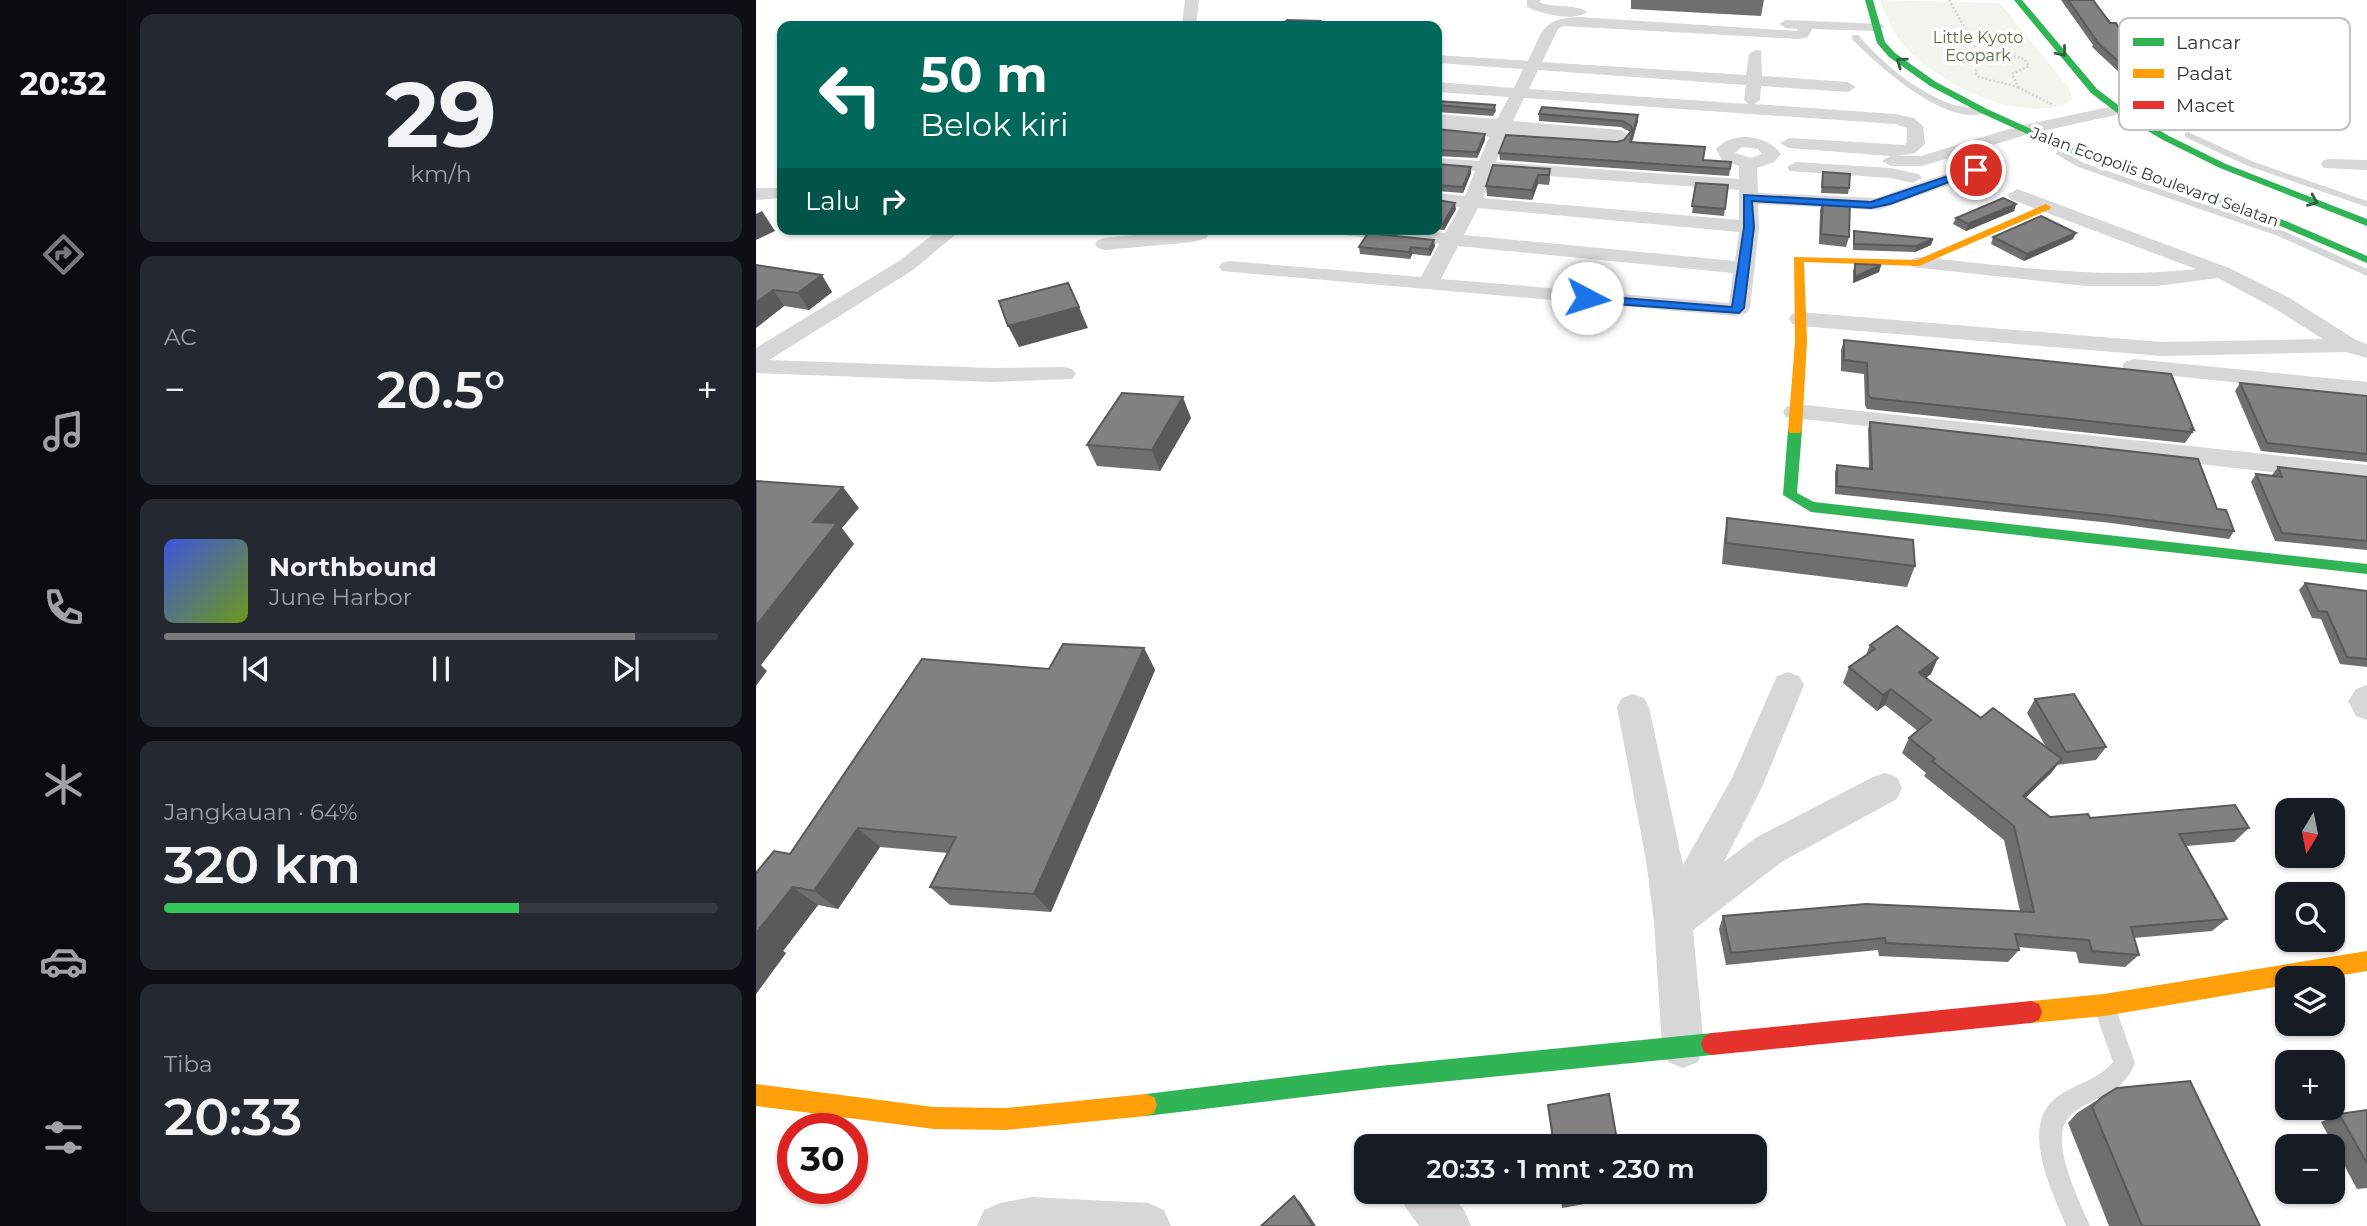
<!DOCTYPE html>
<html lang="id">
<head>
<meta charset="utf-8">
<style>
  body { margin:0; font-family:Montserrat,sans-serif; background:#242831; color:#f1f3f6; height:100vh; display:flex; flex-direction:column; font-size:26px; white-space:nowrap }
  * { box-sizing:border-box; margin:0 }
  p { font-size:23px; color:#9ea1a6 }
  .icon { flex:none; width:38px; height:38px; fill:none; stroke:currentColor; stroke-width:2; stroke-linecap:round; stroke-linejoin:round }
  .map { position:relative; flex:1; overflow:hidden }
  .drawer { display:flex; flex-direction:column; gap:14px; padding:14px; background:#0d0f14; width:630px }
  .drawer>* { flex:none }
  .top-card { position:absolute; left:21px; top:21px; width:665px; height:214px; border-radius:14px; box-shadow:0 2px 5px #0004; background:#00695c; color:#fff; overflow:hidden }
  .needle { width:46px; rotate:190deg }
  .tools { position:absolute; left:1519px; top:798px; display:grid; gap:14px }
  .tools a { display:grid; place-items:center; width:70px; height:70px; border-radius:14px; background:#171b24; box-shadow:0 2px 5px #0004; font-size:35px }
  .speed { position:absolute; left:21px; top:1113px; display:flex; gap:14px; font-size:35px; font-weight:700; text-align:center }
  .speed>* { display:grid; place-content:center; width:91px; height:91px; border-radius:50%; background:#171b24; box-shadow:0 2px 5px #0004; line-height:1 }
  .speed .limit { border:10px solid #d22; background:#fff; color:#111 }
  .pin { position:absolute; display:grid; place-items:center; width:60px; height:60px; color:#fff; margin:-30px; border:4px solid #fff; border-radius:50%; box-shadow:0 2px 7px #0007 }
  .me { position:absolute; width:77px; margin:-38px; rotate:95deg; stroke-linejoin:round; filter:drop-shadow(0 0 5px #0008) }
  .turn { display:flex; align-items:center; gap:24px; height:147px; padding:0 28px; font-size:32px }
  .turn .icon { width:91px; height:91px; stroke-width:2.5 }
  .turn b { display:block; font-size:49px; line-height:60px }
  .then { display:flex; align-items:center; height:66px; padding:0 28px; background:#0003; gap:14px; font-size:26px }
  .big { font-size:52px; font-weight:600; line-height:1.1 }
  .drawer .card { flex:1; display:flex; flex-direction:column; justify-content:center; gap:10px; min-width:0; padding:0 24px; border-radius:14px; background:#242831 }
  .drawer .dial { align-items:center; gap:0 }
  .dial b { font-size:91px; line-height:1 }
  .song { display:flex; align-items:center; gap:21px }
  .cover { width:84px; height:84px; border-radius:10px; background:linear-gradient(135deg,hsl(230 70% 55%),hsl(80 70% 35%)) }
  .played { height:7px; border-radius:4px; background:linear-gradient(90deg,#7a7a7a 85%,#363941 85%) }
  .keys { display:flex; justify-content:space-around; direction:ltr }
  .heat { display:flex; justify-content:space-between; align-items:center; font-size:38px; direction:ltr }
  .charge { height:10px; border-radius:5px; background:linear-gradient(90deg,#34c759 64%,#363941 0) }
  .trip { position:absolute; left:598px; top:1134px; width:413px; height:70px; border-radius:14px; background:#171b24; box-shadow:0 2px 5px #0004; font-weight:600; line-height:70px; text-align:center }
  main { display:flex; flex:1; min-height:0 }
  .tab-bar { display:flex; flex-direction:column; width:126px; justify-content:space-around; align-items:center; background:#090b0e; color:#9ea1a6 }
  .tab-bar .icon { width:49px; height:49px }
  .tab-bar .current { color:#7a7a7a }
  .tab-bar b { font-size:32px; color:#f1f3f6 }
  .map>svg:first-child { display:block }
</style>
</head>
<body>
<main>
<nav class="tab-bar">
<b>20:32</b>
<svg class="icon current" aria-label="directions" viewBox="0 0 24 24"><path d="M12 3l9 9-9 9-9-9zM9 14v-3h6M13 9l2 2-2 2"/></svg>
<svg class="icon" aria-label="music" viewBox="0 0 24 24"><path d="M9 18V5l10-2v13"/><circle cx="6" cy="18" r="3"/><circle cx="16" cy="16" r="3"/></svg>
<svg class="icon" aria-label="phone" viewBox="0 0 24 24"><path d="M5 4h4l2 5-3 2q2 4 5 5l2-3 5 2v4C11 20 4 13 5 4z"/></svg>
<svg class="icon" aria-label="climate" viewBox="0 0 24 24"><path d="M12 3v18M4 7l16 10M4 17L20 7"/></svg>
<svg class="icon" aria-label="car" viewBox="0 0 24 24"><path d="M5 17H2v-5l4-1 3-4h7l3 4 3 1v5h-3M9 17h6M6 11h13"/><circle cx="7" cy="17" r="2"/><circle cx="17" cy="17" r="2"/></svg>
<svg class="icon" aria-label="filters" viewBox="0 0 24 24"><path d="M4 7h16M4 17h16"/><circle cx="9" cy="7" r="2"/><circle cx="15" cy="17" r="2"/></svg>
</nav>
<section class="drawer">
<div class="card dial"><b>29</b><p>km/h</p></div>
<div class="card"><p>AC</p>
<div class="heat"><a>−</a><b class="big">20.5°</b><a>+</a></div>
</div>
<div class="card">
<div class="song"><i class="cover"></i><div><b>Northbound</b><p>June Harbor</p></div></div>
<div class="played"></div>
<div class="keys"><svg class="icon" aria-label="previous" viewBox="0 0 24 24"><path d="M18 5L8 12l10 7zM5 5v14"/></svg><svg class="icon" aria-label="pause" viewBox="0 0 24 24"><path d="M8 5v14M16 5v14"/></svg><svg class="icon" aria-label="next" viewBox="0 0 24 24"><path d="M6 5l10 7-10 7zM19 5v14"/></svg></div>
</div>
<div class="card"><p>Jangkauan · 64%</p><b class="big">320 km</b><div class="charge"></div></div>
<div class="card"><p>Tiba</p><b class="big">20:33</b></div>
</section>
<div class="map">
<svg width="1611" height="1226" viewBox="0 0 1611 1226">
  <rect width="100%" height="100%" fill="#fff"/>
  <path fill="#f1f5ed" d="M1124 0 1244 3 1313 88 1316 98C1312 104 1306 106 1298 107 1247 116 1185 83 1150 48 1137 34 1131 17 1124 0Z"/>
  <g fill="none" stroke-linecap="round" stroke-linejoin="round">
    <g stroke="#d6d6d6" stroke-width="2.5" stroke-dasharray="2 2" stroke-linecap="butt">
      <path d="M1193 0 1223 53"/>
      <path d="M1250 54 1268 59 1273 66 1256 74 1262 87 1223 77 1219 72 1225 64 1218 60V55Z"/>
      <path d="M1262 87 1297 105"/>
    </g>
    <g fill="#d7d7d7" fill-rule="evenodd">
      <path d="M1096 35H1102C1128 64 1159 91 1195 104 1207 109 1223 105 1232 111 1195 132 1120 64 1096 39Z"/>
      <path d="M1432 132 1498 162 1611 201V207L1492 166 1429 137V133Z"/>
      <path d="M1312 146 1317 149 1310 153 1328 163 1530 232 1611 269V276L1522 236 1322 167 1300 154 1302 149Z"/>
      <path d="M1350 1000 1358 1003 1379 1063C1371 1083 1360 1090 1341 1099 1329 1105 1317 1110 1310 1121 1295 1146 1324 1202 1334 1226H1310C1296 1190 1259 1120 1307 1093 1324 1083 1344 1078 1357 1062L1339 1011 1342 1003Z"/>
    </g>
    <g fill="#d7d7d7" fill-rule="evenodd">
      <path d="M429 0H443L440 26H426Z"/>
      <path d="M771 0H785L783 2C798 9 819 3 831 12 817 22 786 14 771 7Z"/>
      <path d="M822 17 1041 31 1042 29 1030 28 1023 24 1030 20 1126 24 1128 27 1121 31 1056 29 1052 37 1043 39 807 26 802 29 786 62 990 75 993 54 1000 50 1005 51 1006 76 1092 82 1100 87 1092 92 1005 86 1004 100 998 104 1139 114 1158 118 1167 126 1169 144 1159 153 1142 156H1165L1263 126 1363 105 1371 110 1369 113 1273 134 1166 166H1135L1126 161 1134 156 1033 148 1024 143 1033 138 1148 145 1151 142V128L1139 124 768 98 757 121 865 130 873 135 866 145 860 146 749 138 740 162 983 179V166L966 160 960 149C977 130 1011 135 1025 154L1018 162 1001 168 1002 193 1120 198 1235 158 1241 157 1250 162 1247 166 1122 210 1002 204 1003 227 994 308 991 313 979 316 466 271 463 267 466 263 473 261 665 277 683 244 589 235 579 229H652L689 233 704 207 681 205V193L709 196 719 171 681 168V158L723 161 733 137 681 133V114L741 119 753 97 681 92V82L758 88 767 69 681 63V55L772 61C787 31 785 19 822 17ZM782 70 990 85 988 100 992 104 773 89ZM986 147 1002 149 1006 154 995 158 979 153ZM736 172 983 190V220L727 198ZM722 208 983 232 979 261 708 235ZM702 246 977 273 973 303 685 279Z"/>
      <path d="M1574 159 1611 160V170L1568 168 1565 164 1568 160Z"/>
      <path d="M1040 162 1134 168 1163 174 1166 178 1157 183 1134 178 1034 171 1031 167Z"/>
      <path d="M0 188H26V198L0 200Z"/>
      <path d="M1261 189 1473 268 1532 297 1600 340 1611 344V358L1590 352 1406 356 1044 326 1036 324 1033 319 1036 314 1044 312 1406 342 1567 339 1516 307 1462 278 1401 286H1330L1156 267 1153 263 1156 259 1163 257C1255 266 1347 280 1440 269L1254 199 1252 195Z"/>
      <path d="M184 229H206L157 270 13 360 236 368 308 367 316 369 320 374 316 379 236 382 0 373V348L143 261Z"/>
      <path d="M434 229H454L451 238 437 242 349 250 342 248 339 244 342 240 349 238Z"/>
      <path d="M1378 359 1611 382V396L1370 371 1366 366 1370 361Z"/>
      <path d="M1039 404 1611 465V483L1030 417 1027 412 1030 407Z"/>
      <path d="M1032 672 1043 676 1048 685 1007 785 968 862 1001 837 1117 777 1129 773 1141 777 1146 788 1141 799 1027 861 937 930 948 1047 942 1062 927 1068 912 1062 906 1047 898 922 890 860 861 707 866 698 877 694 888 698 893 707 927 865 976 778 1021 676Z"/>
      <path d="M1611 685V720L1600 716 1592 701 1600 689Z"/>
      <path d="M643 1192H694L708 1210 715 1226H663L650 1208Z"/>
      <path d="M276 1197 392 1203 408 1210 415 1226H221L228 1210 244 1203Z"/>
    </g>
    <g fill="#30b455" fill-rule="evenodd">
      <path d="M1109 0H1117L1129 42 1139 53 1180 82 1231 109 1315 147 1509 212 1611 256V263L1501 216 1309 151 1225 113 1174 86 1133 57 1121 43Z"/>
      <path d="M1258 0H1266L1341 89 1366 108 1413 136 1470 164 1611 219V226L1464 168 1407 140 1360 112 1335 93Z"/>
      <path d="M1039 426 1046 430 1041 493 1058 502 1611 564V574L1055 512 1027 495 1032 430Z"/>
      <path d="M956 1033 964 1036 967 1044 964 1052 956 1055 623 1088 390 1116 382 1113 379 1105 382 1097 390 1094 623 1066Z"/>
    </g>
    <g fill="#ff9f0a" fill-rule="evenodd">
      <path d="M1290 204 1295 207 1294 209 1163 266 1048 262 1051 341 1046 430 1044 433H1034L1032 430 1039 341 1038 257 1161 260Z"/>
      <path d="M1611 951V971L1570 978H1531V985L1348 1016 1275 1023 1267 1020 1264 1012 1267 1004 1275 1001 1348 994Z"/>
      <path d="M0 1084 178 1107 250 1108 390 1094 398 1097 401 1105 398 1113 390 1116 250 1130 178 1129 0 1106Z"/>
    </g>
    <path fill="#e5322d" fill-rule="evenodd" d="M1275 1001 1283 1004 1286 1012 1283 1020 1275 1023 956 1055 948 1052 945 1044 948 1036 956 1033Z"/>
  </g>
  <g fill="#6f6f6f">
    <path d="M875 0H1008L1005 16 875 9Z"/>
    <path d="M1305 0H1337L1371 42 1414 109 1408 114 1336 47 1337 45Z"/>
    <path d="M681 101 739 105 740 111 737 116 681 112Z"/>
    <path d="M783 114 882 121 876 142 947 160 975 162 973 176 744 160 743 153 861 142 868 140 874 132 865 127 783 121Z"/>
    <path d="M681 129 729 140 721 158 681 156Z"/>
    <path d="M681 164 715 167V173L707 193 681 191Z"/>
    <path d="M794 169V179L793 185 782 184 776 200 731 196 730 186Z"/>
    <path d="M1067 172 1093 188 1092 194 1065 193Z"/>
    <path d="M940 183 972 185 968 216 936 213Z"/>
    <path d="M681 200 700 209 688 230 676 229H681Z"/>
    <path d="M1067 200 1093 237 1090 247 1063 244 1064 210Z"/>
    <path d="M1260 204 1258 211 1210 231 1197 224 1200 218Z"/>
    <path d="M1098 231 1177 239 1175 245 1159 252 1097 250V238Z"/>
    <path d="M1237 237 1317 239 1268 261 1235 244Z"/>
    <path d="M679 246 674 256 656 254 654 259 604 254 603 247Z"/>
    <path d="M1099 264 1125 265 1123 272 1097 283V271Z"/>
    <path d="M0 265 76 292 53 310 28 306 0 328Z"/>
    <path d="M1088 340 1438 430 1429 443 1111 409 1109 405 1108 374 1085 371V350Z"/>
    <path d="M1484 383 1611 396V462L1505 451 1479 391Z"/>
    <path d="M435 418 404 471 341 466 331 445Z"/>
    <path d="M1114 422 1461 509 1478 531 1473 539 1355 523 1079 494V472L1081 465 1113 469 1112 429Z"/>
    <path d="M1522 467 1611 477V550L1519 541 1495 482 1500 474 1516 475Z"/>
    <path d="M971 518 1159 566 1151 587 966 564 968 539Z"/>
    <path d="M1549 583 1611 591V667L1584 664 1565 619 1556 618 1543 590Z"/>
    <path d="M1114 645 1175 674 1169 678 1225 718 1290 747 1271 713 1279 699 1350 747 1340 760 1301 765 1295 773 1269 798 1294 817 1334 818 1493 828 1478 842 1430 846 1471 919 1456 931 1378 938 1383 955 1369 967 1323 963 1320 952 1262 947 1263 950 1252 962 1123 956 1122 950 970 965 963 929 967 916 1264 911 1248 840 1168 776 1170 773 1146 753 1153 738 1162 731 1129 705 1121 711 1087 683 1093 667 1110 655Z"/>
    <path d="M388 648 399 670 295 912 194 905 174 887 192 853 124 847 82 909 62 905 27 951 30 953 0 994V873L34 854 293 669Z"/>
    <path d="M1346 1097 1504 1226H1353L1312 1123 1321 1113Z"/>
    <path d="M1611 1110V1188L1601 1189 1565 1122 1583 1114Z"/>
    <path d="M738 1192H756L739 1195Z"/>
    <path d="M804 1192H870L869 1197 806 1208Z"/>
  </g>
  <g fill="#5a5a5a">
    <path d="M1417 102 1414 109 1408 114 1411 107Z"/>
    <path d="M882 115V121L874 148V142Z"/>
    <path d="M729 134V140L721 158V152Z"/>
    <path d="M715 167V173L707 193V187Z"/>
    <path d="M782 175V184L776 200V190Z"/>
    <path d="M699 203 700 209 688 230 687 224Z"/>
    <path d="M1260 204 1258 211 1210 231 1212 224Z"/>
    <path d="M6 211 19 231 0 240V214Z"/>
    <path d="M1320 233 1317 239 1268 261 1271 254Z"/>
    <path d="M1177 239 1175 245 1159 252 1160 246Z"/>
    <path d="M678 240 679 246 674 256 673 249Z"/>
    <path d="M655 247 656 254 654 259 653 252Z"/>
    <path d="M1125 265 1123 272 1097 283 1099 277Z"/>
    <path d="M66 275 76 292 53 310 42 293Z"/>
    <path d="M17 290 28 306 0 328V303Z"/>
    <path d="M323 307 332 328 263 347 252 326Z"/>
    <path d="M427 397 435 418 404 471 396 450Z"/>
    <path d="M87 487 103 508 86 528 98 544 5 665 11 671 0 686V626L57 522Z"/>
    <path d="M388 648 399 670 295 912 278 894Z"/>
    <path d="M1182 658 1175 674 1156 688 1163 673Z"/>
    <path d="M1135 689 1129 705 1121 711 1127 695Z"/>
    <path d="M1306 759 1295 773 1257 810 1267 796Z"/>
    <path d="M102 828 124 847 82 909 58 891Z"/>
    <path d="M37 887 62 905 27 951 30 953 0 994V933Z"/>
    <path d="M538 1196 544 1202 560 1226H557Z"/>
  </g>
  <g fill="#818181" stroke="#5a5a5a" stroke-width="2">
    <path d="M1312 0H1337L1354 23H1360L1371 42 1380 43 1417 102 1411 107 1339 40 1341 41Z"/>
    <path d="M531 20 564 21 560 26H526Z"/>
    <path d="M681 101 739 105 737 110 681 105Z"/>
    <path d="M786 107 882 115 874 142 949 147 947 160 975 162 974 169 743 153 750 135 861 142 868 140 876 130 875 126 866 121 783 114Z"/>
    <path d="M681 129 729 134 721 152 681 150Z"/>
    <path d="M681 164 715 167 707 187 681 185Z"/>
    <path d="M737 165 794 169 793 175H782L776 190 730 186Z"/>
    <path d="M1067 172 1094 174 1093 188 1066 187Z"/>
    <path d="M940 183 972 185 969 209 936 206Z"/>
    <path d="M1247 198 1260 204 1212 224 1200 218Z"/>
    <path d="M681 200 699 203 687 224 681 223Z"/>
    <path d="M1067 200 1094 201 1093 237 1065 234Z"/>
    <path d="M1285 216 1320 233 1271 254 1237 237Z"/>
    <path d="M1098 231 1177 239 1160 246 1098 244Z"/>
    <path d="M612 233 678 240 673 249 655 247 653 252 603 247Z"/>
    <path d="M1099 264 1125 265 1099 277Z"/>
    <path d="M0 265 66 275 42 293 17 290 0 303Z"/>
    <path d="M312 283 323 307 252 326 243 301Z"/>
    <path d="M1088 340 1415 374 1438 430 1435 429 1436 432 1115 398 1112 394 1111 363 1088 360Z"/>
    <path d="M1484 383 1611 396V454L1511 443Z"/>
    <path d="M366 393 427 397 396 450 331 445Z"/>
    <path d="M1114 422 1442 459 1461 509 1470 510 1478 531 1359 516 1081 486V465L1116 469Z"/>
    <path d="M1522 467 1611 477V541L1526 533 1500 474 1526 477Z"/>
    <path d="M0 481 87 487 57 522 81 523 0 626Z"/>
    <path d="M971 518 1157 540 1159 566 970 543Z"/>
    <path d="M1549 583 1611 591V659L1591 657 1571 612 1562 611Z"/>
    <path d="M1141 626 1182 658 1163 673 1225 718 1237 708 1306 759 1267 796 1294 817 1332 814 1334 818 1479 805 1493 828 1423 834 1471 919 1375 927 1383 955 1336 951 1333 940 1259 934 1263 950 1130 943 1129 938 975 953 967 916 1110 904 1278 912 1258 826 1176 761 1179 759 1153 738 1175 720 1135 689 1127 695 1093 667 1119 649 1114 645Z"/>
    <path d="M307 644 388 648 278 894 174 887 200 837 102 828 58 891 37 887 0 933V873L18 851 34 854 166 659 293 669Z"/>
    <path d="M1318 694 1350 747 1310 752 1279 699Z"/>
    <path d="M1434 1081 1504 1226H1386L1336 1107 1346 1097 1361 1088Z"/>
    <path d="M853 1094 862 1146H759L797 1139 792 1105Z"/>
    <path d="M1611 1110V1163L1583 1114Z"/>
    <path d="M805 1192H862L806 1202Z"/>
    <path d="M538 1196 557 1226H505Z"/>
  </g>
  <defs><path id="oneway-chevron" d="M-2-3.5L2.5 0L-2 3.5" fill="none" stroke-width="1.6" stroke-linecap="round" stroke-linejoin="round" transform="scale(1.75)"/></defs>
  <g stroke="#32603f">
    <use href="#oneway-chevron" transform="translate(1306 52) rotate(50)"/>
    <use href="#oneway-chevron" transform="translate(1145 62) rotate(-144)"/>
    <use href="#oneway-chevron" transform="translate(1557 201) rotate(22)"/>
  </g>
  <path fill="#1a73e8" stroke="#114b97" stroke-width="2" d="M1216 168 1225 170 1134 204 1115 208 996 201 998 227 988 308 983 313 831 302 826 298 831 295 976 307 988 227V195L1115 202Z"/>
  <g text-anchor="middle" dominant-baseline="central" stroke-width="7" stroke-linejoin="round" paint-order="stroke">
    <g font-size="16" fill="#56703f" stroke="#fff">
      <text x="1222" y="37">Little Kyoto<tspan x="1222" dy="18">Ecopark</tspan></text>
    </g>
    <g font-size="16" fill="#333" stroke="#fff">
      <text transform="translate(1399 177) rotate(20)">Jalan Ecopolis Boulevard Selatan</text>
    </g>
  </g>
  <rect x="1363" y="18" width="231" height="112" rx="10" fill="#fff" stroke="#c2c2c2" stroke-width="2"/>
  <rect x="1377" y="38" width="31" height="8" fill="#30b455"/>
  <rect x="1377" y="69" width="31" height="9" fill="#ff9f0a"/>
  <rect x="1377" y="101" width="31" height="8" fill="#e5322d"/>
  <g font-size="19" fill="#333">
    <text x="1420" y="49">Lancar</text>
    <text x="1420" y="80">Padat</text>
    <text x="1420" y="112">Macet</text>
  </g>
</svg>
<div class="tools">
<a><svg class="needle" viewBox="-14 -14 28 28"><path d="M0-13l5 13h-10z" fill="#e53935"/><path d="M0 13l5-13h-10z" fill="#9ea1a6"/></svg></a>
<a><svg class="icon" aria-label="search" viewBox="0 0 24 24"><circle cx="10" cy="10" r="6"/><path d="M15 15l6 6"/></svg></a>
<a><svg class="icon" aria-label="layers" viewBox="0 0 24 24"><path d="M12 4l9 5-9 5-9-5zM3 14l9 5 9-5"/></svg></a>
<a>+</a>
<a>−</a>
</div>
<div class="speed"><div class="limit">30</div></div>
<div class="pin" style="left:1220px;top:170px;background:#d93025"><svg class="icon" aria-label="arrive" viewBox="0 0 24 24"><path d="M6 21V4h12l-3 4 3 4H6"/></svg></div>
<svg class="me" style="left:831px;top:298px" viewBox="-20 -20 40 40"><circle r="19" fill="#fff"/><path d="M0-13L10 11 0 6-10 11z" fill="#1a73e8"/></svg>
<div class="trip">20:33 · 1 mnt · 230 m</div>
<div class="top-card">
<div class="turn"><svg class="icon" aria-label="left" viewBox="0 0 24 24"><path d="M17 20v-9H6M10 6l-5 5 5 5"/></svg><div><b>50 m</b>Belok kiri</div></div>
<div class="then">Lalu<svg class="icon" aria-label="right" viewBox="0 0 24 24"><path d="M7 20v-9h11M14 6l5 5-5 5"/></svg></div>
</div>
</div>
</main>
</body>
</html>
